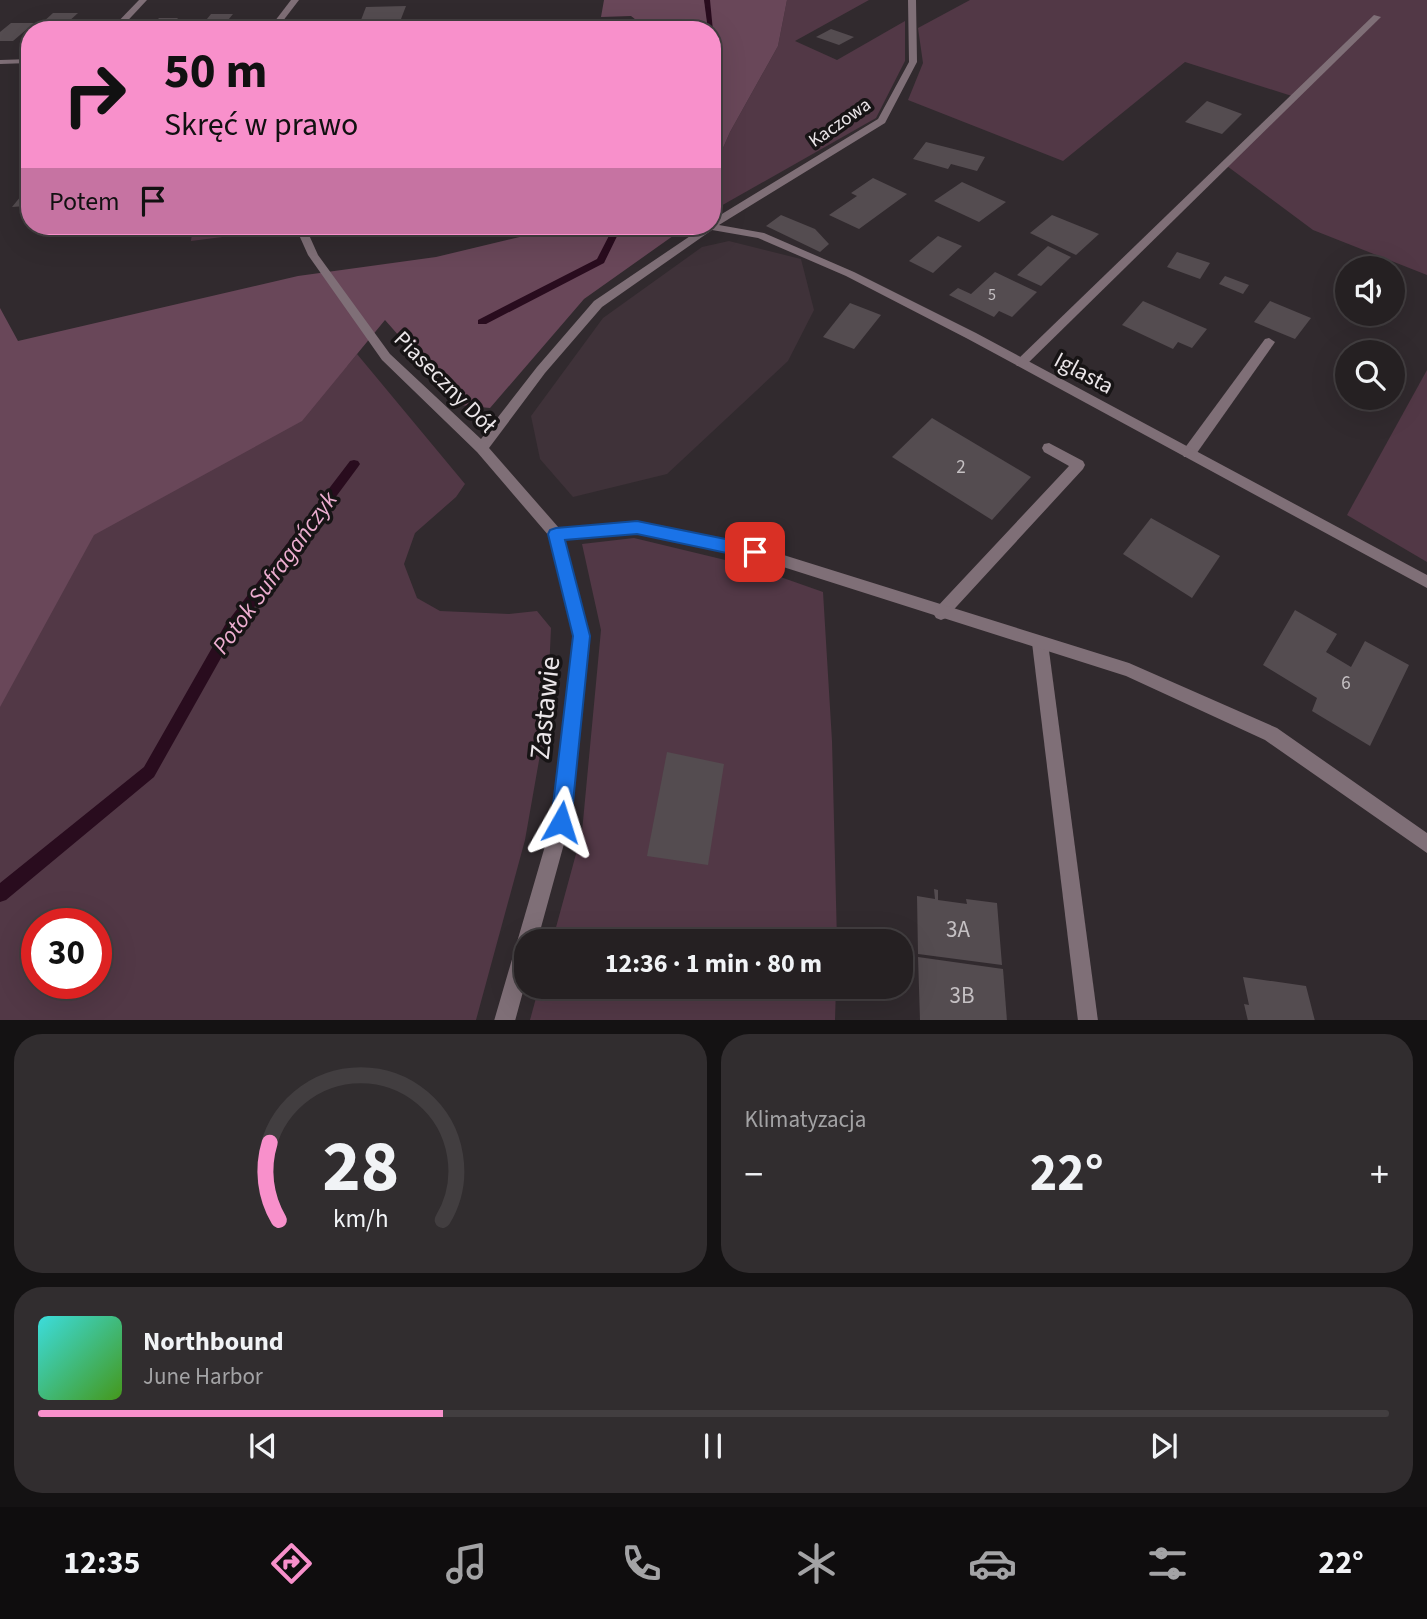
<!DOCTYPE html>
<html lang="pl">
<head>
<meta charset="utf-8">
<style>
  body { margin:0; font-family:"Source Sans 3",sans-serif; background:#312d2f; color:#f1f3f6; height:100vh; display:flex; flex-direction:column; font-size:26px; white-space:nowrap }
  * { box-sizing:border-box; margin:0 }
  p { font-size:23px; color:#a3a3a5 }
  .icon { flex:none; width:38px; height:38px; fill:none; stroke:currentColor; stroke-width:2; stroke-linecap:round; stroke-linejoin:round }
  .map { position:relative; height:1020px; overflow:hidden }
  .details { display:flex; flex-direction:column; gap:14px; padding:14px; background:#141213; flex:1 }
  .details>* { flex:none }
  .banner { position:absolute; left:21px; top:21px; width:700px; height:214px; border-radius:28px; box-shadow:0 7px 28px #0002,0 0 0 2px #423e40; background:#f890cb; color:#111; overflow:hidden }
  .tools { position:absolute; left:1335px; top:256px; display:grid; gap:14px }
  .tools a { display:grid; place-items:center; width:70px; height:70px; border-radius:50%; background:#252022; box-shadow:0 7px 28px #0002,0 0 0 2px #423e40; font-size:35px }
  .speed { position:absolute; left:21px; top:908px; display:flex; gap:14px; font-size:35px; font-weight:700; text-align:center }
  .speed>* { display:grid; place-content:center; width:91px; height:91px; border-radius:50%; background:#252022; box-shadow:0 7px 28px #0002,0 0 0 2px #423e40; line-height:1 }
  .speed .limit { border:10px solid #d22; background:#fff; color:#111 }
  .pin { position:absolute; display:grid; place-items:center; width:60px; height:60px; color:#fff; margin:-30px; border-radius:14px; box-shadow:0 4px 10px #0006 }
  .me { position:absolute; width:77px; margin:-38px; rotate:6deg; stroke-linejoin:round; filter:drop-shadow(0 0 5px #0008) }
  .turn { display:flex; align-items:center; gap:24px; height:147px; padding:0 28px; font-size:32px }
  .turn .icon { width:91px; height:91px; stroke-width:2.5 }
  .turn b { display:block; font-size:49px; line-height:60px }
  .then { display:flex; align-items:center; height:66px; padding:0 28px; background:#0003; gap:14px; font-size:26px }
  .big { font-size:52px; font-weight:700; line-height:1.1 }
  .details .tile { flex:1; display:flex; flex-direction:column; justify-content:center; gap:10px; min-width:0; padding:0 24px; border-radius:28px; background:#312d2f }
  .details .dial { align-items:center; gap:0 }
  .dial svg { height:182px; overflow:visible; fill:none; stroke:#423e40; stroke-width:7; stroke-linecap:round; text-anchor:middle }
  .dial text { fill:#f1f3f6; stroke:none }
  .song { display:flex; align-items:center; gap:21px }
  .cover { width:84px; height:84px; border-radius:10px; background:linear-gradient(135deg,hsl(180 70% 55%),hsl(100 70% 35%)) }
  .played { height:7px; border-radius:4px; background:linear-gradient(90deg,#f890cb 30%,#423e40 30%) }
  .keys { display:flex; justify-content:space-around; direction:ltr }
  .heat { display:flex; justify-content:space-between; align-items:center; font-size:38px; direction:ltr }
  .details .tiles { flex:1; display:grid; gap:14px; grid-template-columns:1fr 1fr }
  .tile:last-child { grid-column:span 2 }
  .trip { position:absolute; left:514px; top:929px; width:399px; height:70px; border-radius:28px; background:#252022; box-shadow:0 7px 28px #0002,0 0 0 2px #423e40; font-weight:700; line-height:70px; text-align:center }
  .menu { display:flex; height:112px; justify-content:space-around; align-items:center; background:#0f0d0e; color:#a3a3a5 }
  .menu .icon { width:49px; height:49px }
  .menu .on { color:#f890cb }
  .menu b { font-size:32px; color:#f1f3f6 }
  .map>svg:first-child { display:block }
</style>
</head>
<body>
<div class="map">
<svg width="1427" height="1021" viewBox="0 0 1427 1021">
  <rect width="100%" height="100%" fill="#312a2e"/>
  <path fill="#3f3239" d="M729 241 801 259 814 310 788 361 667 474 573 497 540 459 531 416 603 318 702 247Z"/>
  <g fill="#523846" fill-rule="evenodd">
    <path d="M787 0H869L795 41 837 60 905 21V61L876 118 712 211V173L730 132 778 46Z"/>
    <path d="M970 0H1427V275L1313 230 1227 166 1295 97 1185 62 1063 161 908 100 923 63 918 28Z"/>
    <path d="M193 226H240L238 235 191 241Z"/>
    <path d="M357 354 465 484 456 497 415 533 404 564 417 598 440 611 509 614 537 611 551 628 547 715 525 840 476 1020 0 1021V416L347 366ZM37 924H96V984H37Z"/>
    <path d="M1427 370V562L1347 515Z"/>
    <path d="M634 538 746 565 823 592 832 741 837 941 552 942 582 832 601 630 582 544Z"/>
    <path d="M539 987H836L835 1020H530Z"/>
  </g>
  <g fill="#694759">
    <path d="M604 0H787L778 46 730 132 712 173V30H649L631 16 601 17Z"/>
    <path d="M566 226H687L584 299 490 408 460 405 385 320 302 421 94 535 0 707V308L18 341 298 276 436 257Z"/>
  </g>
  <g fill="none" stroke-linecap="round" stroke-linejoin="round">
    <g fill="#290c1e" fill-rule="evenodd">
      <path d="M704 0H710L713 31 708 30Z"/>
      <path d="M712 38 715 40V54L712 56Z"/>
      <path d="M614 226H622L604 263 486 324H478V320L597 259Z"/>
      <path d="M354 460 358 461 360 464 358 467 235 633 154 777 6 900 0 902V883L144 767 225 625 350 461Z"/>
    </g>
  </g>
  <g fill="#544c50">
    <path d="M406 6 401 19 361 20 366 7Z"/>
    <path d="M53 13H78L67 23H42Z"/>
    <path d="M211 14H233L220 30H198Z"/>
    <path d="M159 18H178L168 30H148Z"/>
    <path d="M105 20 95 30H65L75 27 82 21Z"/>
    <path d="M11 23H34L13 41H0V32Z"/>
    <path d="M389 25 388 30H353L354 26Z"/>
    <path d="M831 29 854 37 839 45 816 37Z"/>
    <path d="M1207 101 1242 114 1222 134 1185 122Z"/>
    <path d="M926 142 985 157 977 171 951 164 948 169 913 159Z"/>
    <path d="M873 178 907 194 859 229 829 215 857 196 851 193Z"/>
    <path d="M962 182 1006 202 979 222 934 201Z"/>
    <path d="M30 185V210H23L26 206 12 207Z"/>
    <path d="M781 215 815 229 829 244 820 252 766 226Z"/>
    <path d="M1052 215 1099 234 1076 255 1030 233Z"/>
    <path d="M938 236 962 246 933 273 909 261Z"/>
    <path d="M1048 246 1071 257 1041 286 1017 275Z"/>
    <path d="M1177 252 1210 263 1200 279 1167 267Z"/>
    <path d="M995 272 1037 292 1012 317 999 311 994 317 949 295 958 288 971 294Z"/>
    <path d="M1225 276 1249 285 1243 294 1219 284Z"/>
    <path d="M1143 301 1207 329 1192 348 1178 342 1173 349 1122 325Z"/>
    <path d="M1270 301 1311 318 1295 339 1254 322Z"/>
    <path d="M850 303 881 315 854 349 823 337Z"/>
    <path d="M932 418 1031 477 992 520 892 457Z"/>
    <path d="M1151 518 1220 556 1192 598 1123 554Z"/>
    <path d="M1295 610 1337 634 1326 652 1351 667 1365 641 1409 665 1370 746 1312 711 1317 698 1263 665Z"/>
    <path d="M667 752 724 764 708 865 647 856Z"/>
    <path d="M934 889 938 890V900L967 904 966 899 997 903 1002 965 918 954 917 896 935 899Z"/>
    <path d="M918 957 1003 969 1007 1021H920Z"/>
    <path d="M1243 977 1306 986 1315 1021H1248L1244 1004 1249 1005Z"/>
  </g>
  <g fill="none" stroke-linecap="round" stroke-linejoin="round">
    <g fill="#7f6f77" fill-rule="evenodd">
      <path d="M139 0H147L119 30H110Z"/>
      <path d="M1374 15 1381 17 1025 366H1017L1015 363 1017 360Z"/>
      <path d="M1269 338 1275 342 1273 345 1194 457H1184L1182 453 1184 449 1265 339Z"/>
      <path d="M1049 443 1083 461 1085 465 1083 469 946 618 941 620 936 618 933 613 936 608 1069 466 1044 452 1042 448 1044 444Z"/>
      <path d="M1040 636 1046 638 1048 643 1098 1021H1078L1032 643 1034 638Z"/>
    </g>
    <g fill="#7f6f77" fill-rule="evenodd">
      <path d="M291 0H299L276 30H268Z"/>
      <path d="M908 0H916L917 62 885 123 719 225 764 233 854 272 976 333 1427 575V588L968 339 846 276 758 238 712 230 602 307 545 373 489 448 559 528 637 521 755 546 1129 663 1277 728 1427 833V853L1265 740 1126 676 755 558 637 533 565 539 590 636 570 822 537 942H527V977L515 1021H494L552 822 574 636 561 580 549 536 477 452 382 360 308 255 295 226H305L318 255 390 354 481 439 537 367 594 301 705 226H712V220L878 119 909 62Z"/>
      <path d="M30 59V63L0 64V60Z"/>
    </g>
  </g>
  <path fill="#1a73e8" stroke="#114b97" stroke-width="2" d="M637 521 755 545 761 547 763 552 761 557 755 559 637 534 565 540 590 636 571 822 568 829 561 832 554 829 551 822 573 636 548 534 550 530 556 528Z"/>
  <g text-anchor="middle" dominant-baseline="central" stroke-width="7" stroke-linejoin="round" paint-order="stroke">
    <g font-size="16" fill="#c5c0c3">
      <text x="992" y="295">5</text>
    </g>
    <g font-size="19" fill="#ebe6e9" stroke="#171415">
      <text transform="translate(840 123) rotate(-35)">Kaczowa</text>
    </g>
    <g font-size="19" fill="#c5c0c3">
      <text x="961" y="467">2</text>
      <text x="1346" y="683">6</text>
    </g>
    <g font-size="23" fill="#ebe6e9" stroke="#171415">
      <text transform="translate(1084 373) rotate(28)">Iglasta</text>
      <text transform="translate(445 382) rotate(45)">Piaseczny Dół</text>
    </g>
    <g font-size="23" fill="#c5c0c3">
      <text x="958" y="929">3A</text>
      <text x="962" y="995">3B</text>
    </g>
    <g font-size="24" font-style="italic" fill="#edaed0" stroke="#171415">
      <text transform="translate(275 573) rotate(-54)">Potok Sufragańczyk</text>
    </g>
    <g font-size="28" fill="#ebe6e9" stroke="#171415">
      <text transform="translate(545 708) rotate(-84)">Zastawie</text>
    </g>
  </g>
</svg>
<div class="tools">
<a><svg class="icon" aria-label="sound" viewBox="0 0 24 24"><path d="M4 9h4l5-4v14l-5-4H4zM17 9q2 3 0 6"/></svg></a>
<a><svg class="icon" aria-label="search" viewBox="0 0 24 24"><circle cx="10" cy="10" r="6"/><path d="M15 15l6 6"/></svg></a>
</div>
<div class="speed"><div class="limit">30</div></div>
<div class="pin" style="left:755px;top:552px;background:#d93025"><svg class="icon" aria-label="arrive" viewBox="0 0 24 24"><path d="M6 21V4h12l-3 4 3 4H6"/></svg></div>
<svg class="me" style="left:561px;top:822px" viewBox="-20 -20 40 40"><path d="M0-17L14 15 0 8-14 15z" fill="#1a73e8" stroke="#fff" stroke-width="4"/></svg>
<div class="trip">12:36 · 1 min · 80 m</div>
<div class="banner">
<div class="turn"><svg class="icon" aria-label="right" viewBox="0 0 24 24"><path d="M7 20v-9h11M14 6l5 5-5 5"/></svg><div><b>50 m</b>Skręć w prawo</div></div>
<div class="then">Potem<svg class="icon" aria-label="arrive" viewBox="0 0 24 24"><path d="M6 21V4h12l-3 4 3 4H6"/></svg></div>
</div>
</div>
<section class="details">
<div class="tiles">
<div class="tile dial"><svg viewBox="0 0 100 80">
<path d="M14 69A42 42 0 1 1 86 69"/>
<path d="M14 69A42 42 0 0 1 10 35" stroke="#f890cb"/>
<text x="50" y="56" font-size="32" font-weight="700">28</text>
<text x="50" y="72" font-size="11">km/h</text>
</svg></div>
<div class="tile"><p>Klimatyzacja</p>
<div class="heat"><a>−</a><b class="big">22°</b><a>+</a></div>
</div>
<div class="tile">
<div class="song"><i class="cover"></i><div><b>Northbound</b><p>June Harbor</p></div></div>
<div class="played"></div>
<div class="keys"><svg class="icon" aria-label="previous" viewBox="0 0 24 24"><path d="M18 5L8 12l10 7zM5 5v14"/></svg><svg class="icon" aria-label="pause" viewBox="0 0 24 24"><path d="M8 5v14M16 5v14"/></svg><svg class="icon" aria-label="next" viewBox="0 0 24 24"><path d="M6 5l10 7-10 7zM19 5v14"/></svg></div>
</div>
</div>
</section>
<nav class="menu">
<b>12:35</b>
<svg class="icon on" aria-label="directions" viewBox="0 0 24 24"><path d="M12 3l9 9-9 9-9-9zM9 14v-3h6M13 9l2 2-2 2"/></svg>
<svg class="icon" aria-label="music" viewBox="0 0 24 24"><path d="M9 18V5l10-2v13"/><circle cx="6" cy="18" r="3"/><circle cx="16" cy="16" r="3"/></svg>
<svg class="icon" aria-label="phone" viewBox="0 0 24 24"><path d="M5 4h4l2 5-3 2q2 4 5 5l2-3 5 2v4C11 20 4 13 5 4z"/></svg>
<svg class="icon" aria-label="climate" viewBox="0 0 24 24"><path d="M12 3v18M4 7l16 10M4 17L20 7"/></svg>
<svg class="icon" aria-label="car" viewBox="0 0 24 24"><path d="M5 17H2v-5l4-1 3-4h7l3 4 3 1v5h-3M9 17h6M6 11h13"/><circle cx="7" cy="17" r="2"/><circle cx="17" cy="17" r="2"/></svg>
<svg class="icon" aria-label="filters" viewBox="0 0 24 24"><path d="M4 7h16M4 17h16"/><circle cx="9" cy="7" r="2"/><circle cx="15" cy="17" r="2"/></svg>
<b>22°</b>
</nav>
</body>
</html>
